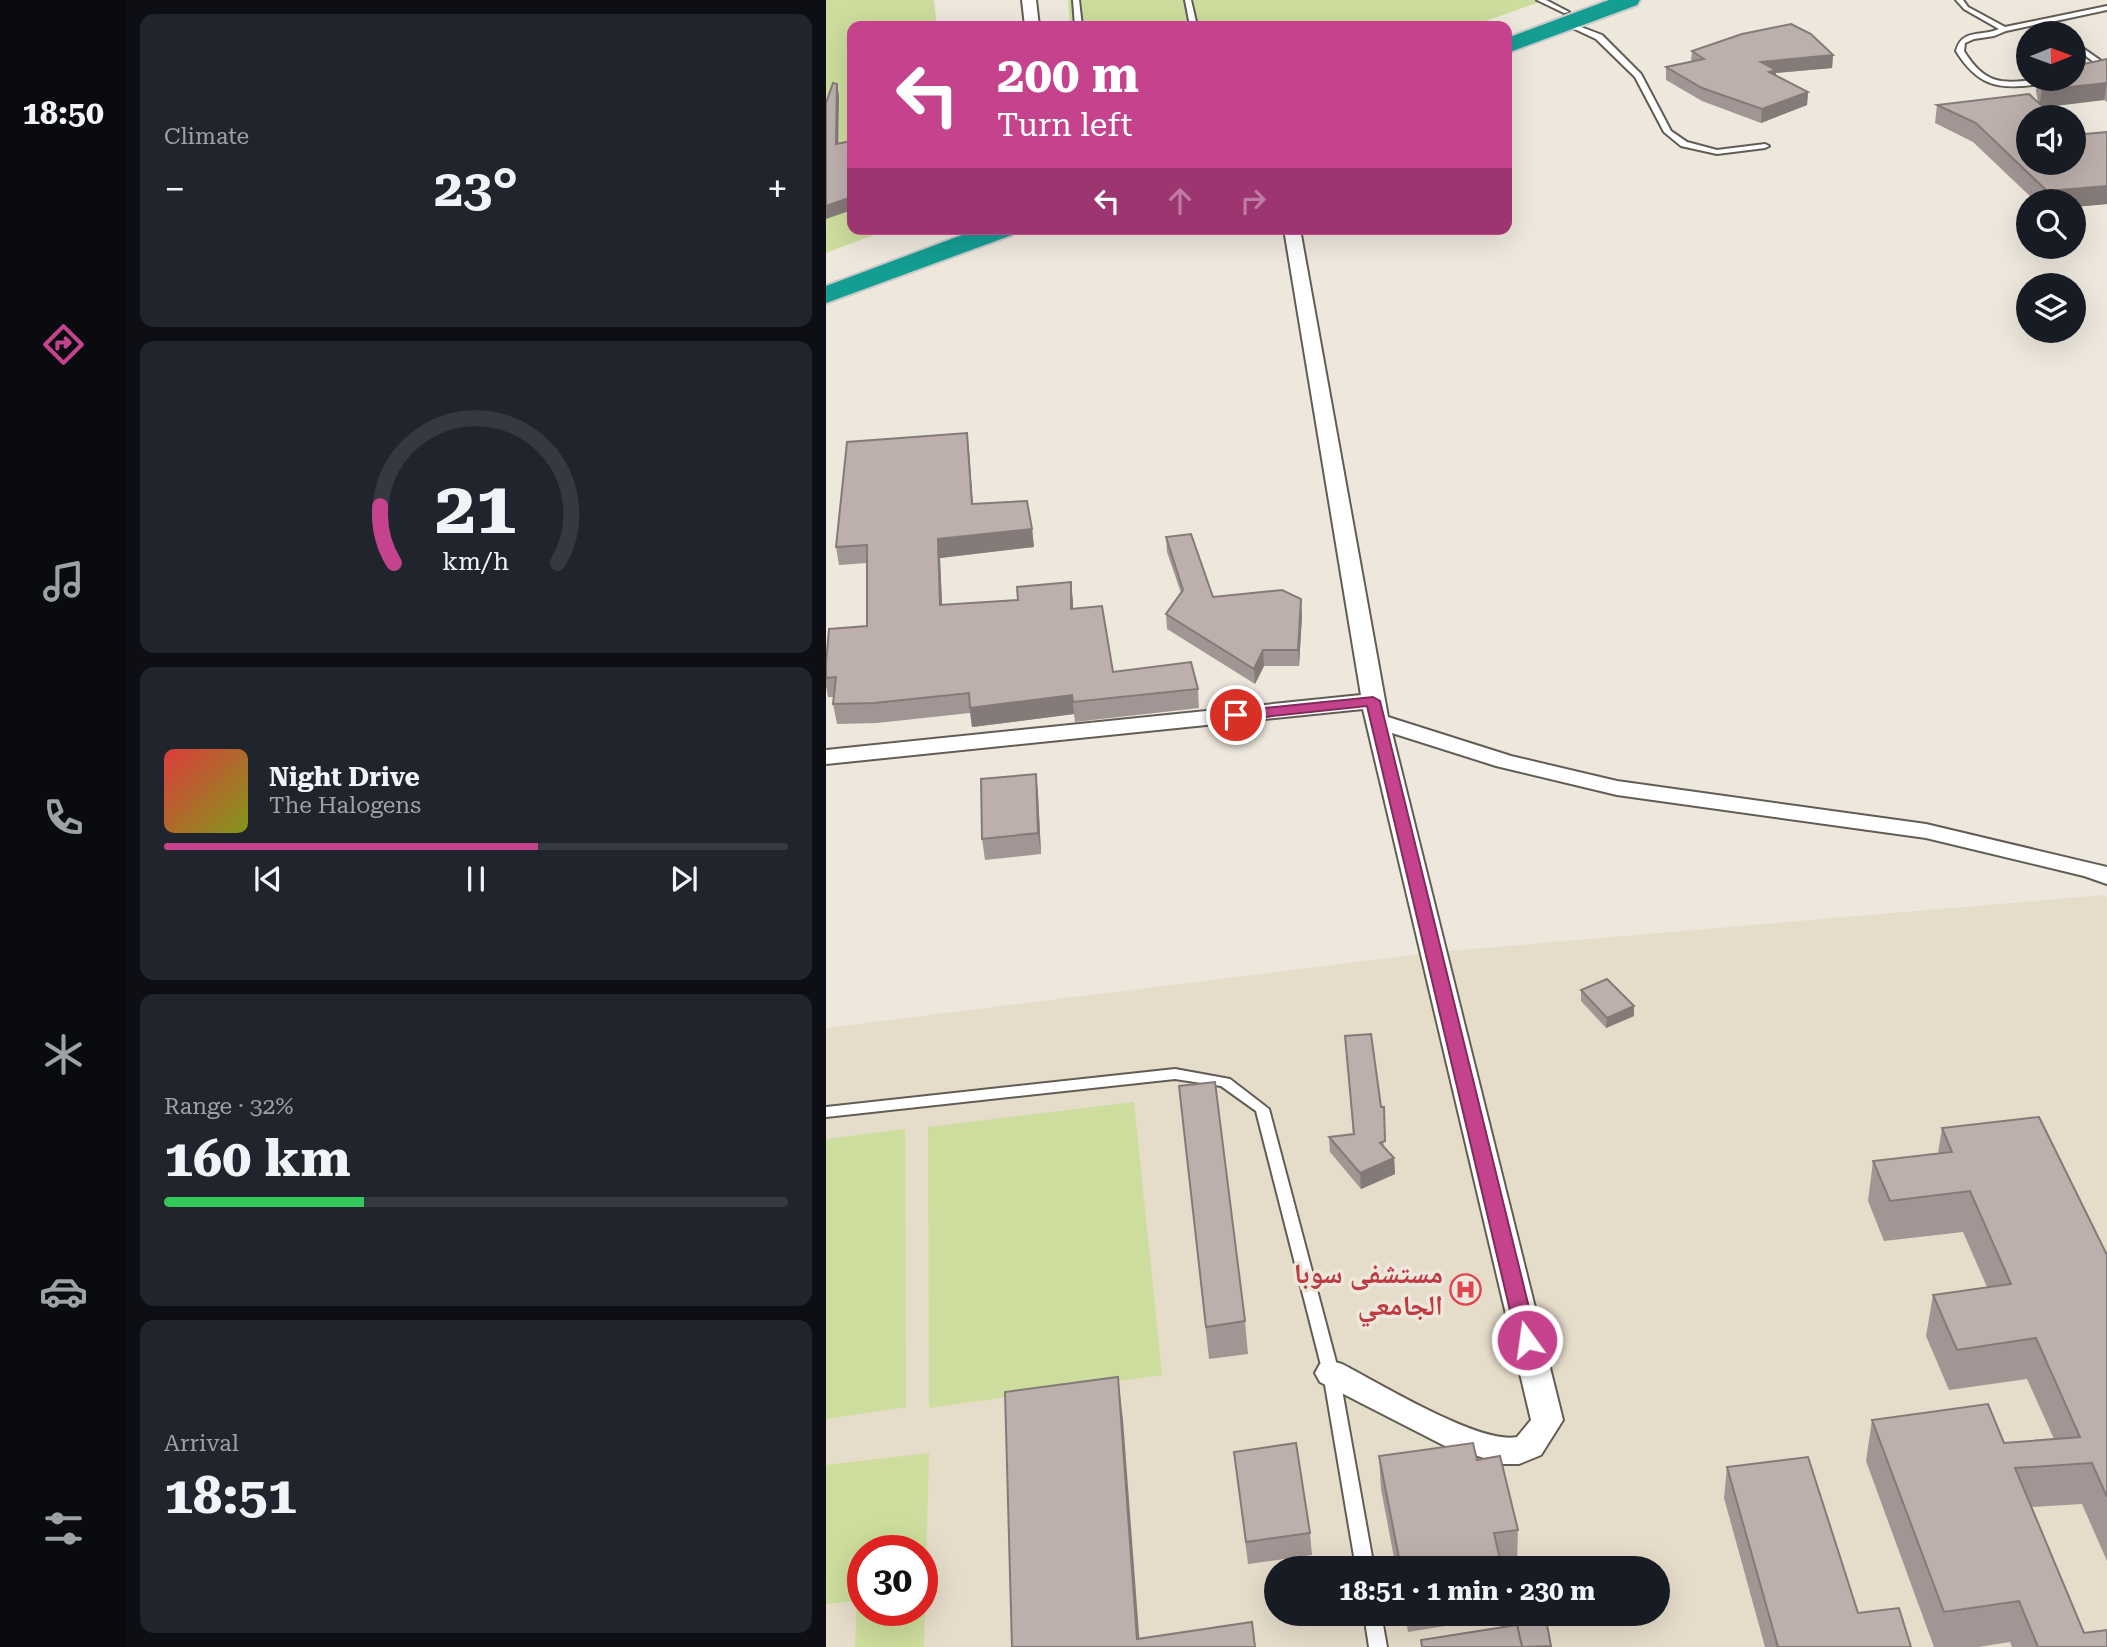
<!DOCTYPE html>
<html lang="en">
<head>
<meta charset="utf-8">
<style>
  body { margin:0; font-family:"Roboto Serif","Noto Naskh Arabic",serif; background:#20242c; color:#f1f3f6; height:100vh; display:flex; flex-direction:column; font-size:26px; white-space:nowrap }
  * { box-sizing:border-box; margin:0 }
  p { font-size:23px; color:#9ea1a6 }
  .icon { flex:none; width:38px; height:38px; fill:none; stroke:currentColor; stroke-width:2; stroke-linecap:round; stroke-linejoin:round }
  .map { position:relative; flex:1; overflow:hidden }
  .side { display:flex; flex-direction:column; gap:14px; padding:14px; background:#0d0f14; width:700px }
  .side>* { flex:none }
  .top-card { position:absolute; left:21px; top:21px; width:665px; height:214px; border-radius:14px; box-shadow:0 7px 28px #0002; background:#c4438c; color:#fff; overflow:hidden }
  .needle { width:46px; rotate:89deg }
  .controls { position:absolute; left:1190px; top:21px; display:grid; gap:14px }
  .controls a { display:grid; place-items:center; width:70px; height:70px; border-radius:50%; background:#171b24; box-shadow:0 7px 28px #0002; font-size:35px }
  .speed { position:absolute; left:21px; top:1535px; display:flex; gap:14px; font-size:35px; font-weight:700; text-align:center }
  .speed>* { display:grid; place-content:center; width:91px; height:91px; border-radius:50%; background:#171b24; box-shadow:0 7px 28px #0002; line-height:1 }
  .speed .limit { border:10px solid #d22; background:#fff; color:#111 }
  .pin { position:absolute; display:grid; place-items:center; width:60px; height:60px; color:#fff; margin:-30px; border:4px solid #fff; border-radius:50%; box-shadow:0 2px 7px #0007 }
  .me { position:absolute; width:77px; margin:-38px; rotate:346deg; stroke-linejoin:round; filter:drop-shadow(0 0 5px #0008) }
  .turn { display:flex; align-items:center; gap:24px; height:147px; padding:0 35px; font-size:32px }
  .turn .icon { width:91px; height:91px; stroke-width:2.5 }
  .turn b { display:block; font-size:49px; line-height:60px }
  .lanes { display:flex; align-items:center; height:66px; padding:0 35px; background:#0003; justify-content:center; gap:35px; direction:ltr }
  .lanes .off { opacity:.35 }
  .big { font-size:52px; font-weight:700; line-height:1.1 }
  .side .widget { flex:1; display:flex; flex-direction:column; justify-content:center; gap:10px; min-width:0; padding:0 24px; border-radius:14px; background:#20242c }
  .side .dial { align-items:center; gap:0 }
  .dial svg { height:182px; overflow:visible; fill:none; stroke:#363941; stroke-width:7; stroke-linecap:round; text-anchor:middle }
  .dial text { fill:#f1f3f6; stroke:none }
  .song { display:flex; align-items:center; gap:21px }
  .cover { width:84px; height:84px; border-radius:10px; background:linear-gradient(135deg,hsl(0 70% 55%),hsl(70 70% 35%)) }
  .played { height:7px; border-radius:4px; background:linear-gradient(90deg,#c4438c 60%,#363941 60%) }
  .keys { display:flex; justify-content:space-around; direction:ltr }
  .heat { display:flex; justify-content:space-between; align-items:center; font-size:38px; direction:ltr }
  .charge { height:10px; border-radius:5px; background:linear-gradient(90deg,#34c759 32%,#363941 0) }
  .trip { position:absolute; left:438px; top:1556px; width:406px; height:70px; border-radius:35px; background:#171b24; box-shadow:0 7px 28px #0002; font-weight:700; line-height:70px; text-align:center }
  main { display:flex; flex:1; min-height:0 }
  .tabs { display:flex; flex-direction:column; width:126px; justify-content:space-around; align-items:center; background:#090b0e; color:#9ea1a6 }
  .tabs .icon { width:49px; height:49px }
  .tabs .selected { color:#c4438c }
  .tabs b { font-size:32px; color:#f1f3f6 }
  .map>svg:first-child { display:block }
</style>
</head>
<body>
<main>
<nav class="tabs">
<b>18:50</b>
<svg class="icon selected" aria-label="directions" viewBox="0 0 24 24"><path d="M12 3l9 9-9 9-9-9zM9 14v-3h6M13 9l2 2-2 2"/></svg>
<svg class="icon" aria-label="music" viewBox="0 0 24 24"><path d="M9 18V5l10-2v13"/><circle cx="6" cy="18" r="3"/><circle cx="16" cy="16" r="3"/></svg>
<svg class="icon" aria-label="phone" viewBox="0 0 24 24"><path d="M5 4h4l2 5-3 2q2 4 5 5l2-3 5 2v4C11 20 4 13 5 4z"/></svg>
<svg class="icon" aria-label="climate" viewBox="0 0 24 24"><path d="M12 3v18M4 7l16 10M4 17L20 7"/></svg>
<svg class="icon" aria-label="car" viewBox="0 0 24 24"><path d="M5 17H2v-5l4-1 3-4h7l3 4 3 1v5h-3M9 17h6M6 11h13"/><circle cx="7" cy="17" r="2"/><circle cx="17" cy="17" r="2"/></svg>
<svg class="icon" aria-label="filters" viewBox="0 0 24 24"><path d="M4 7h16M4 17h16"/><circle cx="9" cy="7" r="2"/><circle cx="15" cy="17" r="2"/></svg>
</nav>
<section class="side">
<div class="widget"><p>Climate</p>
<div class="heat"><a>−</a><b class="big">23°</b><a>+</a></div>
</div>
<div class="widget dial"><svg viewBox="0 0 100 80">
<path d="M14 69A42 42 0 1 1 86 69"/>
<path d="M14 69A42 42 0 0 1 8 44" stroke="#c4438c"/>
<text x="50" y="56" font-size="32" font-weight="700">21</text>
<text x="50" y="72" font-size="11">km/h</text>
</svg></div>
<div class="widget">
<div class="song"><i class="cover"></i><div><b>Night Drive</b><p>The Halogens</p></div></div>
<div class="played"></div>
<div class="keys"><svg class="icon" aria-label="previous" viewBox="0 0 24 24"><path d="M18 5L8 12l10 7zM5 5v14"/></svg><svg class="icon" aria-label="pause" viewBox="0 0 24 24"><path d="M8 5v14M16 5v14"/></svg><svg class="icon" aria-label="next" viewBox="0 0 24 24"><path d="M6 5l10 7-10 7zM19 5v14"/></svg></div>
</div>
<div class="widget"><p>Range · 32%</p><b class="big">160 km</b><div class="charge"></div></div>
<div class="widget"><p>Arrival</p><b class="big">18:51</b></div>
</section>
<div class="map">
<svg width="1281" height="1647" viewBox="0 0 1281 1647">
  <rect width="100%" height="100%" fill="#ede7dc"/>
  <path fill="#e6dcca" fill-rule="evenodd" d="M1278 895 1281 899V1647H0V1028L611 952ZM37 1550H96V1610H37ZM450 1568H831V1614H450Z"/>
  <g fill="#ccdd9d" fill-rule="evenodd">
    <path d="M0 0H108L111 26H26V229H64L0 253Z"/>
    <path d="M242 0H719L646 26H244Z"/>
    <path d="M308 1102 336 1375 103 1408 102 1127Z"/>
    <path d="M79 1129 80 1407 0 1419V1139Z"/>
    <path d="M103 1453 98 1647H29L31 1601 0 1604V1465ZM96 1550V1610H37V1550Z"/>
  </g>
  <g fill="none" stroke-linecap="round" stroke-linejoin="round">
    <defs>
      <g id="lane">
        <path d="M247 0H253L256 26H249Z"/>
        <path d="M359 0H365L371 26H364Z"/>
        <path d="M711 0H720L743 12 738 13Z"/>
        <path d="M1130 0H1137L1142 7 1179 27 1281 6V10L1220 23 1234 33H1227L1212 24 1180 31 1168 36 1148 39 1139 43 1138 51C1166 97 1190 77 1234 79 1226 83 1216 84 1206 85 1169 90 1150 83 1130 51 1136 28 1156 37 1173 29L1138 9Z"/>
        <path d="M738 22H742L776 35 815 74 845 131 861 142 891 150 939 144 943 146 939 148 891 154 855 146 838 132 809 77 770 39 738 24Z"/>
        <path d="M1248 42 1281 65V69L1248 78V74L1273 66 1248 47Z"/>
        <path d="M349 1069 404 1079 443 1109 513 1373 548 1568H530L497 1373 430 1111 395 1086 349 1079 0 1117V1107Z"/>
        <path d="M538 1614H555L561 1647H543Z"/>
      </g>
      <g id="street">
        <path d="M196 0H210L213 26H199Z"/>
        <path d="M458 229H474L562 717 685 756 791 781 1100 824 1281 867V884L1258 876 1100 838 791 795 670 766 566 733 737 1420 715 1455 693 1464H677L617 1445 494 1382 489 1373 494 1364 505 1361 516 1364C553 1383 654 1445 691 1437L705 1420 537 709 0 764V750L535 695Z"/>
      </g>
      <g id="highway">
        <path d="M783 0H814L811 5 681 53V38Z"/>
        <path d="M152 229H190L186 235 0 303V286Z"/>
      </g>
    </defs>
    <use href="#lane" stroke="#625d54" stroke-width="4"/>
    <use href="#street" stroke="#625d54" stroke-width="4"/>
    <use href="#highway" stroke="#c9c9c8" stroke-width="4"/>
    <use href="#lane" fill="#fff" fill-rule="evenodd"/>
    <use href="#street" fill="#fff" fill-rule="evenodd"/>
    <use href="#highway" fill="#149d92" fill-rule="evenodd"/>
  </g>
  <g fill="#a29694">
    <path d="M866 51 1007 55 1006 68 950 73V75L982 92 981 105 935 123 876 101 840 80V67L865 62Z"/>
    <path d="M1281 59V102L1278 100 1217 107 1281 204 1248 207V201H1209L1147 142 1109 123 1111 105 1212 103 1210 91 1212 79H1248Z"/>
    <path d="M143 451 147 504 206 529 208 547 114 558 116 605 192 600 245 582 247 609 287 672 372 689 373 708 249 722 248 714 146 727 144 713 51 723 11 724 7 704 8 697H2L0 686V663L41 626V563L13 565 10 547Z"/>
    <path d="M340 537 387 597 476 615 473 666H438L429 684 341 629 340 614 355 593 341 552Z"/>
    <path d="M210 774 212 794 215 854 159 860 156 839Z"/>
    <path d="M755 990 808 1016 780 1028 755 1001Z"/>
    <path d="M519 1036 559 1148 568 1158 569 1174 535 1189 504 1152 503 1137 527 1134Z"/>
    <path d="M353 1086 419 1321 422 1354 383 1359Z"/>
    <path d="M1116 1128 1281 1255V1561L1256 1504 1205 1507 1258 1633 1281 1647H1186L1184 1642 1152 1647H1108L1040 1461 1046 1420 1178 1443 1228 1439 1201 1379 1123 1390 1100 1336 1107 1295 1161 1287 1137 1232 1058 1241 1042 1201 1047 1161 1112 1153Z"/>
    <path d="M408 1452 484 1533 486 1555 422 1564Z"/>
    <path d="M553 1456 651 1460 692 1530 691 1563 675 1565 676 1568H570L555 1489Z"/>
    <path d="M901 1467 1032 1613 1085 1647H939L898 1498Z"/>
    <path d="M579 1614H679V1615L719 1614 725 1647H595V1640L675 1628V1617L582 1632Z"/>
  </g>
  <g fill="#847a78">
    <path d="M1007 55 1006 68 950 73 949 83 935 62Z"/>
    <path d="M1281 83 1278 100 1213 108 1216 90Z"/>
    <path d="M11 84 13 96 12 157 10 144Z"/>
    <path d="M982 92 981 105 935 123 936 109Z"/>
    <path d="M1281 186V204L1248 207V201H1220L1221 191Z"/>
    <path d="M26 197V210L0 219V206Z"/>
    <path d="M141 433 143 451 148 523 146 504Z"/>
    <path d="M206 529 208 547 114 558 117 624 114 605 112 539Z"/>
    <path d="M245 582 247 601V628L245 609Z"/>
    <path d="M475 599 476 615 473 666 472 650Z"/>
    <path d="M437 650 438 666 429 684 428 669Z"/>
    <path d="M246 695 248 714 146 727 144 708Z"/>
    <path d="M210 774 212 794 215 854 212 833Z"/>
    <path d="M808 1006V1016L780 1028 781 1018Z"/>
    <path d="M568 1158 569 1174 535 1189 534 1173Z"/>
    <path d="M292 1377 297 1420 314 1647H312Z"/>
  </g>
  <g fill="#bcafac" stroke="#847a78" stroke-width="2">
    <path d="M965 24 985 34 1007 55 935 62 950 70 943 72 982 92 936 109 876 88 840 67 878 59 866 51 916 34Z"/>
    <path d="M1281 59V83L1216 90 1214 79H1248V66Z"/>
    <path d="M7 83 11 84 10 144 26 141V197L0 206V103Z"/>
    <path d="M1203 94 1228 117H1202V163H1248V135L1281 132V186L1221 191 1150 123 1111 105Z"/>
    <path d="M141 433 146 504 201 501 206 529 112 539 114 605 192 600 191 587 245 582V609L276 606 287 672 365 662 372 689 247 702 246 695 144 708 143 693 48 703 7 704 10 677 0 678V663L3 629 41 626V545L10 547 21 442Z"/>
    <path d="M365 534 387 597 456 590 475 599 472 650H437L428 669 340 614 357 590 340 537Z"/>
    <path d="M210 774 212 833 156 839 155 779Z"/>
    <path d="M781 979 808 1006 781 1018 755 990Z"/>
    <path d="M545 1034 555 1107H558L559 1141 554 1143 568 1158 534 1173 503 1137 528 1134 519 1036Z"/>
    <path d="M389 1082 419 1321 380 1327 353 1086Z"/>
    <path d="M1213 1117 1281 1255V1497L1266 1463 1189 1468 1258 1633 1281 1630V1647H1212L1193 1601 1118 1612 1046 1420 1162 1404 1178 1443 1254 1437 1210 1338 1131 1350 1107 1295 1185 1284 1144 1191 1064 1201 1047 1161 1126 1152 1116 1128Z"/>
    <path d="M292 1377 311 1639 426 1622 429 1647H186L179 1392Z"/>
    <path d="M470 1443 484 1533 420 1542 408 1452Z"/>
    <path d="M647 1443 651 1460 674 1456 692 1530 668 1533 676 1568H575L553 1456Z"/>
    <path d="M982 1457 1032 1613 1073 1608 1085 1647H952L901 1467Z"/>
    <path d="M689 1614H719L725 1646 696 1647 691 1625 677 1627 675 1615Z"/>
    <path d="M691 1625 696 1647H596L595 1640Z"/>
  </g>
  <path fill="#c4438c" stroke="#7f2c5b" stroke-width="2" d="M547 697 554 701 711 1340 708 1345 701 1347 694 1345 691 1340 541 706 410 720 403 715 410 711Z"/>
  <defs>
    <symbol id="hospital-ring" viewBox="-11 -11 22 22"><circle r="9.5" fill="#ede7dc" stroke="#e0444e" stroke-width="1.5"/><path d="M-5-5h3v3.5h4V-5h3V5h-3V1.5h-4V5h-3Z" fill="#e0444e"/></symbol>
  </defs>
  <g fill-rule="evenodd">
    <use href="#hospital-ring" x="622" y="1272" width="35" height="35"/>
  </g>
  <g text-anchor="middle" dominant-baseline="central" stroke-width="7" stroke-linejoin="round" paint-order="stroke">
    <g font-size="28" font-weight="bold" fill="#be3a42" stroke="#ede7dc" text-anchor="end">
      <text x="617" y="1273">مستشفى سوبا<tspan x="617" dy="32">الجامعي</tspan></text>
    </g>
  </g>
</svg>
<div class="controls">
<a><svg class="needle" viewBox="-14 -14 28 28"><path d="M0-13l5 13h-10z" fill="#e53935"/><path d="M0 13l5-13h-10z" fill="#9ea1a6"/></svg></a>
<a><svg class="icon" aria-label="sound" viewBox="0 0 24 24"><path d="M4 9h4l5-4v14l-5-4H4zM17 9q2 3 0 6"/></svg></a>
<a><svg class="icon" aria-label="search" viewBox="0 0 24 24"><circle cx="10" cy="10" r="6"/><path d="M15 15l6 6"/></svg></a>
<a><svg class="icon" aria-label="layers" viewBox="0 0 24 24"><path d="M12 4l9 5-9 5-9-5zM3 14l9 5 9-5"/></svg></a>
</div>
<div class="speed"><div class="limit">30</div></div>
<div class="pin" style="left:410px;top:715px;background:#d93025"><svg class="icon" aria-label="arrive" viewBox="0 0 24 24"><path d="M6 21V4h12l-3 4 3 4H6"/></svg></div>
<svg class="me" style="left:701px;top:1340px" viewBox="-20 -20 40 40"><circle r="17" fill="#c4438c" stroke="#fff" stroke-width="3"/><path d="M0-11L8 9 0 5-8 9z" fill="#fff"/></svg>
<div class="trip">18:51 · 1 min · 230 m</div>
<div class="top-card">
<div class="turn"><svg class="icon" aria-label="left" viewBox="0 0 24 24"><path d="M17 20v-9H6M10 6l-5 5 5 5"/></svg><div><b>200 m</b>Turn left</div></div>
<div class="lanes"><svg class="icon" aria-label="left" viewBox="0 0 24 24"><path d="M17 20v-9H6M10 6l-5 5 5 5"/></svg><svg class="icon off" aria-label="ahead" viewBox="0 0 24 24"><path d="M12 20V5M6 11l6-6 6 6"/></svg><svg class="icon off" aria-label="right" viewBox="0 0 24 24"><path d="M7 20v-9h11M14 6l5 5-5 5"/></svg></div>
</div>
</div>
</main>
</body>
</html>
